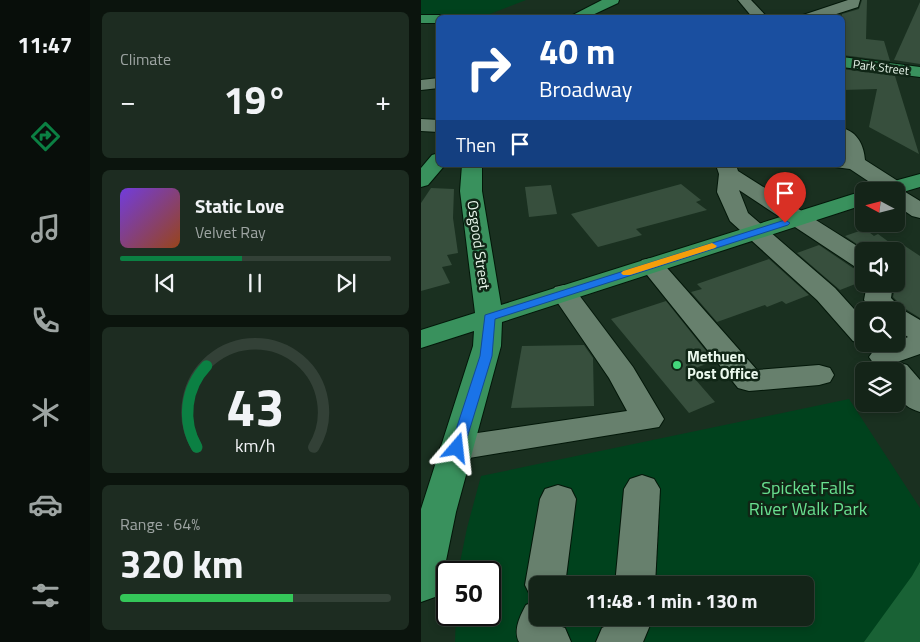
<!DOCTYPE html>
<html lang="en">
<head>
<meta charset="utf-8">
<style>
  body { margin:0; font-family:"Titillium Web",sans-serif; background:#1d2c21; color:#f1f3f6; height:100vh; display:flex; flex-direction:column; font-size:19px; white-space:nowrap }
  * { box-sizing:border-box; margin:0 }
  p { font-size:16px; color:#9da4a2 }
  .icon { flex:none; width:28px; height:28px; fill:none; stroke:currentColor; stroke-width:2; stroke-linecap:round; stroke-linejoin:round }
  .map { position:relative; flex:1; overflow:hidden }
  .panel { display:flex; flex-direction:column; gap:12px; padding:12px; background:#0b140d; width:331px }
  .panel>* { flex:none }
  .guide { position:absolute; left:15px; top:15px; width:409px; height:152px; border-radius:8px; box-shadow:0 2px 8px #0003,0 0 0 1px #334137; background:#1a4fa0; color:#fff; overflow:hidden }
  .needle { width:32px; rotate:277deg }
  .controls { position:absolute; left:434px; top:182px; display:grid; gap:10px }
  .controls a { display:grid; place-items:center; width:50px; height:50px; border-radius:8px; background:#142418; box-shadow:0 2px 8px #0003,0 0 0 1px #334137; font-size:25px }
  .speed { position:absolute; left:15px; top:561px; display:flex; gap:10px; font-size:25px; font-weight:700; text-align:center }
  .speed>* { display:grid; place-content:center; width:65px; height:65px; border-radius:50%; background:#142418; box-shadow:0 2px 8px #0003,0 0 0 1px #334137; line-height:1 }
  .speed .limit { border:2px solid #111; border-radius:8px; background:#fff; color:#111 }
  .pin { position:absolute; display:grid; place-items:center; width:42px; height:42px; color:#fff; margin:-51px -21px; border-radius:50% 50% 50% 0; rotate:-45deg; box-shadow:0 0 5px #0007 }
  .pin .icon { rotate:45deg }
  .me { position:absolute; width:55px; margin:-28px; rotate:17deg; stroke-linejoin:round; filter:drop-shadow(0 0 4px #0008) }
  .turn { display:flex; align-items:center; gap:18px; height:105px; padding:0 20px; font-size:22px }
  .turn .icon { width:65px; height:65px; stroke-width:2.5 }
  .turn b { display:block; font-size:35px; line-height:42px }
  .then { display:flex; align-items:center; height:48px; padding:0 20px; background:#0003; gap:10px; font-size:19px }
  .big { font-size:38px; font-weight:700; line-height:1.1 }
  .panel .tile { flex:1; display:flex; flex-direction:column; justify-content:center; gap:8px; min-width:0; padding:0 18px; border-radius:8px; background:#1d2c21 }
  .panel .dial { align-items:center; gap:0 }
  .dial svg { height:130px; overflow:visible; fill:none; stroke:#334137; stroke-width:7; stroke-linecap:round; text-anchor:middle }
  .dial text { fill:#f1f3f6; stroke:none }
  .song { display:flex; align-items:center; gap:15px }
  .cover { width:60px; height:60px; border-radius:8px; background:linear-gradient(135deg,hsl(260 70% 55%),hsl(20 70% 35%)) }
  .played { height:5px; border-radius:2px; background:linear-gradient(90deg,#0b8043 45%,#334137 45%) }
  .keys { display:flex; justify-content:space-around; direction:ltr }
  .heat { display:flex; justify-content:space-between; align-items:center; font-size:28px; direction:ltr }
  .charge { height:8px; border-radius:4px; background:linear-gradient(90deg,#34c759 64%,#334137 0) }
  .trip { position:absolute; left:108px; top:576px; width:285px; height:50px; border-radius:8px; background:#142418; box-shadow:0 2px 8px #0003,0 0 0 1px #334137; font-weight:700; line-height:50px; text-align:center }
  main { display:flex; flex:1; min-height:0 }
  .dock { display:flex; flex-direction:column; width:90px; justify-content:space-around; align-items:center; background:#080e0a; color:#9da4a2 }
  .dock .icon { width:35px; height:35px }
  .dock .on { color:#0b8043 }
  .dock b { font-size:22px; color:#f1f3f6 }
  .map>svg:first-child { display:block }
</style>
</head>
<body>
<main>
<nav class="dock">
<b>11:47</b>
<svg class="icon on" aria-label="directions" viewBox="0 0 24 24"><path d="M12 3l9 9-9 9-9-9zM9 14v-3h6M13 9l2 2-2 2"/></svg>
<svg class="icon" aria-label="music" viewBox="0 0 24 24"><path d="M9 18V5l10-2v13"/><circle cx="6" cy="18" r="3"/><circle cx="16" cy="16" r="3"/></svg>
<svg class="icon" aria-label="phone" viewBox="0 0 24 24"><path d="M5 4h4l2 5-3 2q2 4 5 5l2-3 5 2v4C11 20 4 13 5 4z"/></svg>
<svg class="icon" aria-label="climate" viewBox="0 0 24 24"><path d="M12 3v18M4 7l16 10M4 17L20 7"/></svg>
<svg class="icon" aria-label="car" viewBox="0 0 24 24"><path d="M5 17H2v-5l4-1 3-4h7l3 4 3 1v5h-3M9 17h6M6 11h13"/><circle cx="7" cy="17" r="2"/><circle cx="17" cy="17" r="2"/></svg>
<svg class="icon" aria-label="filters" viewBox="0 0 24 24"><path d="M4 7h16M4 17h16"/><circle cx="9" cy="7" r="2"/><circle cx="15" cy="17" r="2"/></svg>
</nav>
<section class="panel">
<div class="tile"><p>Climate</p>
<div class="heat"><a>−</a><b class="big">19°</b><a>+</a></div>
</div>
<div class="tile">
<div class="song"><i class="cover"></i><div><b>Static Love</b><p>Velvet Ray</p></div></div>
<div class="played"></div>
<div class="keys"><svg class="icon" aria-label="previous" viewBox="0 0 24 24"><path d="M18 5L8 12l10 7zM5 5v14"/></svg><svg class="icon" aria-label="pause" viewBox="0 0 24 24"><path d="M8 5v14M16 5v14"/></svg><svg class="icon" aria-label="next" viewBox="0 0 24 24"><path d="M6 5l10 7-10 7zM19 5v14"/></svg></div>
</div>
<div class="tile dial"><svg viewBox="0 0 100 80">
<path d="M14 69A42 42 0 1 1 86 69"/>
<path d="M14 69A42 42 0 0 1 20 19" stroke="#0b8043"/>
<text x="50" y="56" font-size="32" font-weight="700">43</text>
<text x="50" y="72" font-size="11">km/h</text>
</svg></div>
<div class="tile"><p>Range · 64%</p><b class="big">320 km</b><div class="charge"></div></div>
</section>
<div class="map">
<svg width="499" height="642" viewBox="0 0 499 642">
  <rect width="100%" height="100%" fill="#1a3020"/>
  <g fill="#00421d" fill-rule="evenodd">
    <path d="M0 0H105L69 14H0Z"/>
    <path d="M428 399 499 508V642H34L35 615H69V572H37L46 528 60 476ZM116 585H384V618H116Z"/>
  </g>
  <path fill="#196235" d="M499 562V642H443L491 576Z"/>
  <g fill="#374f3d">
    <path d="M441 0H446L445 39 463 41 469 61 421 55V14L438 9Z"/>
    <path d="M499 2V64L473 60Z"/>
    <path d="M421 69 474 76 498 154 448 127 456 89 421 90Z"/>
    <path d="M260 184 280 200 275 202 286 210 215 229 221 235 177 247 150 214Z"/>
    <path d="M130 185 136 214 108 217 104 187Z"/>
    <path d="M10 188 33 189 32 218 37 253 26 255 31 265 21 267 29 283 0 291V203Z"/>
    <path d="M444 229 453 236 457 234 472 245 478 242 499 256V318L483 308 472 297 475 284V251H446L424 236Z"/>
    <path d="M398 245 432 268 442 270V281L419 290 376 253Z"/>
    <path d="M348 259 388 295 365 304 361 301 346 307 344 305 296 322 270 292 281 289 276 284Z"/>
    <path d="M245 301 293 361 267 371 294 402 268 413 190 319Z"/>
    <path d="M163 345 172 358 173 406 90 408 101 346Z"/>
  </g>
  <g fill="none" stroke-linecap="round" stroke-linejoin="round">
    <defs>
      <g id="minor">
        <path d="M317 0H330L347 18H332Z"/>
        <path d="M427 0H439L437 7 403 18H380L382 15Z"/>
        <path d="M18 78V88L0 90V80Z"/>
        <path d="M0 119 18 120V132L0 131Z"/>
        <path d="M421 128C437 132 443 146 444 160L480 183 483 188 481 190 499 201V218L491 216 475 205V191H462L429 169 414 167 412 165H421V157H424Z"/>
        <path d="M295 165H315L317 171 444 251 442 268 433 266 318 190 327 213 414 288 442 319V344L432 341 396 300 309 221 296 192 298 174Z"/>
        <path d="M230 258 239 260 336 370 398 365 409 368 413 375 409 382 398 385 328 391 317 388 218 265 221 260Z"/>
        <path d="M446 284H472L470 298 482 310 499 320V354L476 362 486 365 499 380V412C476 405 475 392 475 371H461L464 366 453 364 448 357 453 350 475 344V342L487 337 475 329V311H453L443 300Z"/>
        <path d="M143 285 152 287 212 367 243 419 238 427 36 460 24 457 19 448 24 439 36 436 206 411 188 378 130 293 134 287Z"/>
        <path d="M221 475 233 479 239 489 234 585H194L203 489 209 479Z"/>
        <path d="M137 485 150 489 155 499 144 585H116V600L110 597 104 585 119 499 124 489Z"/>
        <path d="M116 600V618H139L138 626 144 628 150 642H98C92 630 99 616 105 605Z"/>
        <path d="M191 618H232L222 642H175L181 628 187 625Z"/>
      </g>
      <g id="major">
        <path d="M181 0H198L197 3 165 18H146Z"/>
        <path d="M0 15H18L24 18H18V23H0Z"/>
        <path d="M421 57 499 67V77L421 67Z"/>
        <path d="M18 153V165H24L7 185 0 187V168L11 155Z"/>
        <path d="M41 165H61V191L80 305 442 191V205L81 322 80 346 35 512 20 585 14 597 0 602V509L52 346 53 331 0 348V330L54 313 39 191Z"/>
        <path d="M499 174V187L475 194V191H452L455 186Z"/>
      </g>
    </defs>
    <use href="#minor" stroke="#031709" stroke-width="2"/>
    <use href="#major" stroke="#031709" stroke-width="2"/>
    <use href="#minor" fill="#67806d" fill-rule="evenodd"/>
    <use href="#major" fill="#39915d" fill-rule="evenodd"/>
  </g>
  <path fill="#1a73e8" stroke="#114b97" d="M364 220 369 223 367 225 74 319 71 356 43 448 41 452 36 453 31 452 29 448 59 356 64 315Z"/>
  <path fill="#f59e0b" d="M291 243 296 246 294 248 209 275H202L200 273 202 271Z"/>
  <circle fill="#43d77b" stroke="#102616" stroke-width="2" cx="256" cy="365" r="5"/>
  <g text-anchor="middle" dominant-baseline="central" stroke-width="5" stroke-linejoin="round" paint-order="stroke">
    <g font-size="12" fill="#eaf8ed" stroke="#102616">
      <text transform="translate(460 67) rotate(7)">Park Street</text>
    </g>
    <g font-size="15" fill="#eaf8ed" stroke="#102616">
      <text transform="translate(58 245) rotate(82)">Osgood Street</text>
    </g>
    <g font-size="15" font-weight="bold" fill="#eaf8ed" stroke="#102616" text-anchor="start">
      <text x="266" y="356">Methuen<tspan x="266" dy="17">Post Office</tspan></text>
    </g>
    <g font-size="18" fill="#69e090" stroke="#102616">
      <text x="387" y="487">Spicket Falls<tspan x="387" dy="21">River Walk Park</tspan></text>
    </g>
  </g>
</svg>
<div class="controls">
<a><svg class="needle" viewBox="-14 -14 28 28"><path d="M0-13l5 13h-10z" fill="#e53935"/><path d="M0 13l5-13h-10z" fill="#9da4a2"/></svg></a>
<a><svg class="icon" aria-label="sound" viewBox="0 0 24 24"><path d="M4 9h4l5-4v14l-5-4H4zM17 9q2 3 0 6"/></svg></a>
<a><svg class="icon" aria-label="search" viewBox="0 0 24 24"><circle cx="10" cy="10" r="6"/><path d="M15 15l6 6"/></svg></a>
<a><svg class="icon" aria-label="layers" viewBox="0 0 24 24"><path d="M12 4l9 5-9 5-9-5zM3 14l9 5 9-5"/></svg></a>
</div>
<div class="speed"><div class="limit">50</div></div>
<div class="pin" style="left:364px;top:223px;background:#d93025"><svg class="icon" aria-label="arrive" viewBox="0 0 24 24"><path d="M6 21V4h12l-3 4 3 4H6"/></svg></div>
<svg class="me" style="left:36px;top:448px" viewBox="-20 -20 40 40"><path d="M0-17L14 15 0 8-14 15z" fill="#1a73e8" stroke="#fff" stroke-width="4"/></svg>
<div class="trip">11:48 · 1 min · 130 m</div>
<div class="guide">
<div class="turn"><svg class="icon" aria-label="right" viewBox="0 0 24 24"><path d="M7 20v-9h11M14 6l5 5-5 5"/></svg><div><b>40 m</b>Broadway</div></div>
<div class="then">Then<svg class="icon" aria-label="arrive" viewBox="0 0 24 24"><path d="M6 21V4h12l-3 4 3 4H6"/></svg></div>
</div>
</div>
</main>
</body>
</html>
